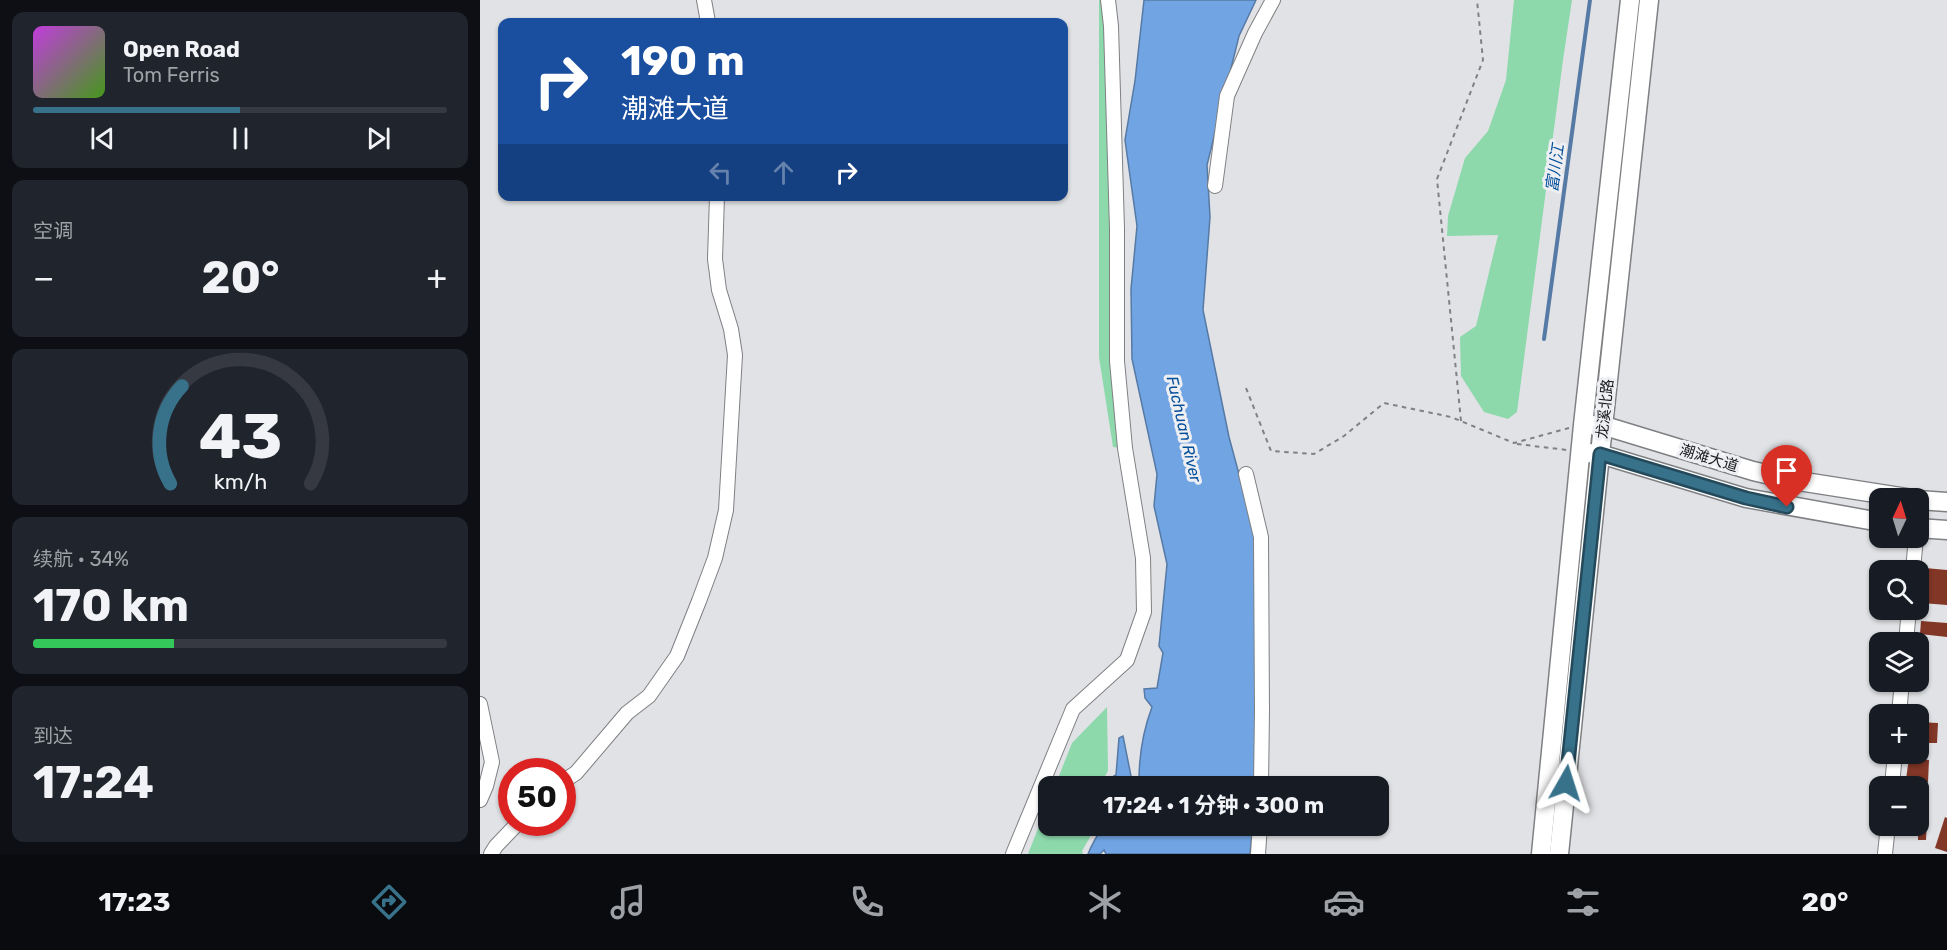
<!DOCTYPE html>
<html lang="zh">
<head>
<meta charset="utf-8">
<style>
  body { margin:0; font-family:Rubik,"Noto Sans SC",sans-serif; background:#20242c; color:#f1f3f6; height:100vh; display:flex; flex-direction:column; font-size:22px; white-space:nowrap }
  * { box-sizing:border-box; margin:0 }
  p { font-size:20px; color:#9ea1a6 }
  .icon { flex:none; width:33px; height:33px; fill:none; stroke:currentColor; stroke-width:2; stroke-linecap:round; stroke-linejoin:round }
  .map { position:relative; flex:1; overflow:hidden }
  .details { display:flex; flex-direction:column; gap:12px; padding:12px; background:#0d0f14; width:480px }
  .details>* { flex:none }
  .hud { position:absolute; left:18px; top:18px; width:570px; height:183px; border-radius:12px; box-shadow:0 2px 4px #0004; background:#1a4fa0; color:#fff; overflow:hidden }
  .needle { width:39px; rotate:4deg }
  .tools { position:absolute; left:1389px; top:488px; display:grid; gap:12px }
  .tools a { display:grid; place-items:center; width:60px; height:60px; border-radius:12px; background:#171b24; box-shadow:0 2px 4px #0004; font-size:30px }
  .speed { position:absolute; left:18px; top:758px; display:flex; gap:12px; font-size:30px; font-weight:700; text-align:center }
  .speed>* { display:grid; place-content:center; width:78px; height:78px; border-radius:50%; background:#171b24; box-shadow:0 2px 4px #0004; line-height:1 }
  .speed .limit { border:9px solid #d22; background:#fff; color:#111 }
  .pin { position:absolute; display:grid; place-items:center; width:51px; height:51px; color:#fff; margin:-62px -26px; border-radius:50% 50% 50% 0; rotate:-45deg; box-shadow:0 0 6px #0007 }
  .pin .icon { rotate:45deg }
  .me { position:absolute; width:66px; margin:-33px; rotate:6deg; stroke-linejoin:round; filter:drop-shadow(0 0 4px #0008) }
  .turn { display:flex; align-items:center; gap:21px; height:126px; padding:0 24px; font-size:27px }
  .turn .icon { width:78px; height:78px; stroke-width:2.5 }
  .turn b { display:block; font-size:42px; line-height:51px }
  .lanes { display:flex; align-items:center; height:57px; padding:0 24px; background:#0003; justify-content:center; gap:30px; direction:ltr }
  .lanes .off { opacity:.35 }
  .big { font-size:45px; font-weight:700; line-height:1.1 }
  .details .widget { flex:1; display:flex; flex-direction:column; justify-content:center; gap:9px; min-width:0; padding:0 21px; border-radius:12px; background:#20242c }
  .details .dial { align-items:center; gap:0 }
  .dial svg { height:156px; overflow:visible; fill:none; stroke:#363941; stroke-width:7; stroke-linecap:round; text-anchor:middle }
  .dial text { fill:#f1f3f6; stroke:none }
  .song { display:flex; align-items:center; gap:18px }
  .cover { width:72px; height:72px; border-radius:9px; background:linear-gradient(135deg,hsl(290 70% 55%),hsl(100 70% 35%)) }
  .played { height:6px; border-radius:3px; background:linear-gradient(90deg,#37718a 50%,#363941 50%) }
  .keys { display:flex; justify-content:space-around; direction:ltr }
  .heat { display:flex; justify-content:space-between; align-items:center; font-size:33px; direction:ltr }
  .charge { height:9px; border-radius:4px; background:linear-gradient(90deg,#34c759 34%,#363941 0) }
  .trip { position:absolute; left:558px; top:776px; width:351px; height:60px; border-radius:12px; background:#171b24; box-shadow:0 2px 4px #0004; font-weight:700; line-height:60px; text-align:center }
  .menu { display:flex; height:96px; justify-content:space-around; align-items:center; background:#090b0e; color:#9ea1a6 }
  .menu .icon { width:42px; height:42px }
  .menu .on { color:#37718a }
  .menu b { font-size:27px; color:#f1f3f6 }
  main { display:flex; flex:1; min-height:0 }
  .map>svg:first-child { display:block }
</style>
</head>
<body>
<main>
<section class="details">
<div class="widget">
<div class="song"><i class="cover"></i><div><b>Open Road</b><p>Tom Ferris</p></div></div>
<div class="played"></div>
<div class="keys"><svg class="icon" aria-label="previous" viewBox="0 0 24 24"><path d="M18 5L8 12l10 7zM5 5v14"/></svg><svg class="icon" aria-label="pause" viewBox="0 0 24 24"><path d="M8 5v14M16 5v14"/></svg><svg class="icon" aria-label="next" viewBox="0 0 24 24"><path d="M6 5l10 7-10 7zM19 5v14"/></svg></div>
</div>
<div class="widget"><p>空调</p>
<div class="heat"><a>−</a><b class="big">20°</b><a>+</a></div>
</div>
<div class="widget dial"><svg viewBox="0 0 100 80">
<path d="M14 69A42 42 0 1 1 86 69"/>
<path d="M14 69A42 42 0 0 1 20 19" stroke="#37718a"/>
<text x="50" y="56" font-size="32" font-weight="700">43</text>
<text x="50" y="72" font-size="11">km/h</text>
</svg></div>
<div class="widget"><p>续航 · 34%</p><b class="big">170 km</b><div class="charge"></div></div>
<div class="widget"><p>到达</p><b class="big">17:24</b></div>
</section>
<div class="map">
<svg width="1467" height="854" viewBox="0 0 1467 854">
  <rect width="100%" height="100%" fill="#e1e2e5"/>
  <g fill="#8dd9ac">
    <path d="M619 0H626L641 448 633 447 619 357Z"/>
    <path d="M1034 0H1092L1083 60 1037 412 1028 419 1004 412 981 376 980 337 996 326 1018 235 967 236 968 216 985 158 1008 131 1026 80Z"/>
    <path d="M627 707 628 771 619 786H575L592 743Z"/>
    <path d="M568 803V825H617L602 851 603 854H548Z"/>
  </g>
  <g fill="#71a4e3" stroke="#567aa6" stroke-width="1.5">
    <path d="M664 0H776L759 36 727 165 730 217 723 310 749 437 777 541V786H663L664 784 659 781C659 755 663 731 672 707L665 698 664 689 677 688 683 653 679 646 687 564 674 506 677 474 652 359 651 289 657 226 645 140 655 81Z"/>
    <path d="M643 736 653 786H626L632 777 636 775 639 738Z"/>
    <path d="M624 825H773L770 854H626L624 850 620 854H608C612 844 618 834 624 825Z"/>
  </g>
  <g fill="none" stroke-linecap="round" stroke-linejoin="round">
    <path stroke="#567aa6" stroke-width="4" d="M1064 339 1110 0"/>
  </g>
  <g fill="#813626">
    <path d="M1445 568 1467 570V605L1442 603Z"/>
    <path d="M1441 621 1467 623V637L1440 634Z"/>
    <path d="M1438 722 1458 723 1457 743H1438Z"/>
    <path d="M1429 757 1449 760 1448 782 1426 780Z"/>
    <path d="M1438 798H1448L1446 840H1438Z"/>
    <path d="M1465 817 1467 818V852L1455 848Z"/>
  </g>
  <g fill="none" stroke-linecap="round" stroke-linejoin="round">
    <defs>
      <g id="minor">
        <path d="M224 0 228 22"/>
        <path d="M735 186 747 96 775 33 793 0"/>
        <path d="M766 474 781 537 782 711 781 786"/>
        <path d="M1433 570 1436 537"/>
        <path d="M1426 642 1429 609"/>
        <path d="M0 704 12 762 6 786 0 800"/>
        <path d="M1419 714 1422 681"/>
        <path d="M82 782 96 773 147 713 169 696 197 656 219 601 235 558 246 510 255 355 251 329 239 290 235 259 237 196"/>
        <path d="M1412 786 1415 753"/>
        <path d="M11 854 16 846 39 822"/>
        <path d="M533 854 593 709 647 660 664 612 663 558 645 448 637 361V229L631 26 628 0"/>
        <path d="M778 854 780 825"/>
        <path d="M1405 854 1408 825"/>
      </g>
      <g id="major">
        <path d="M1111 425 1125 426 1273 471 1312 480 1427 498"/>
        <path d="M1108 453 1120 454 1266 498 1400 522"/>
        <path d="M1438 500 1467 502"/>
        <path d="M1438 528 1467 530"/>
        <path d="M1061 854 1103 425 1150 0"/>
        <path d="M1079 854 1120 454 1169 0"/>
      </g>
    </defs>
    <use href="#minor" stroke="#7f8083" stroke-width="16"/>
    <use href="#major" stroke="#7f8083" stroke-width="21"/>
    <g stroke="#808183" stroke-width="2" stroke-dasharray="4.5 4.5" stroke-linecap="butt">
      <path d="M766 388 791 451 834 454 864 436 904 403 971 417 1034 443 1089 428"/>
      <path d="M981 421 957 179 1003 60 997 0"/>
      <path d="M1037 444 1087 450"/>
    </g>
    <use href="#minor" stroke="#fff" stroke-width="14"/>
    <use href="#major" stroke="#fff" stroke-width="18"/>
  </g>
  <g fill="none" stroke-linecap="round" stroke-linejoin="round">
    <defs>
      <path id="route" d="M1086 783 1120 454 1266 498 1307 507"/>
    </defs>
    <use href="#route" stroke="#24495a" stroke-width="15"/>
    <use href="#route" stroke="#37718a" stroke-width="10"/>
  </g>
  <g text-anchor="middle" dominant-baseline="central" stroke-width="6" stroke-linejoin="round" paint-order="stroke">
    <g font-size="15" fill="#171819" stroke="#eeeff3">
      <text transform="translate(1125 409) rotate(-84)">龙溪北路</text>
      <text transform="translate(1229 458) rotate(17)">潮滩大道</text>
    </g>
    <g font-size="16" font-style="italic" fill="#044f9a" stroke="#eeeff3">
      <text transform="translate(1075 168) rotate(-82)">富川江</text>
      <text transform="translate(704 429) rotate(77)">Fuchuan River</text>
    </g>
  </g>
</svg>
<div class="tools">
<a><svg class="needle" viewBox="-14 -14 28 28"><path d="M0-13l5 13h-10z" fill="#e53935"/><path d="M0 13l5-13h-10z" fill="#9ea1a6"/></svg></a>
<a><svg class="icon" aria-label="search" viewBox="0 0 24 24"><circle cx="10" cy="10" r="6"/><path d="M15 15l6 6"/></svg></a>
<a><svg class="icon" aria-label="layers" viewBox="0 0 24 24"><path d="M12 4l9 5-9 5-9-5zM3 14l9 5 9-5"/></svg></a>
<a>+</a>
<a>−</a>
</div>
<div class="speed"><div class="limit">50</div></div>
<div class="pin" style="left:1307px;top:507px;background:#d93025"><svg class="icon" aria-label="arrive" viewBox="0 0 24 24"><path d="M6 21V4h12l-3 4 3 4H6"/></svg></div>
<svg class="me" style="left:1086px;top:783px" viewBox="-20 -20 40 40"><path d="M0-17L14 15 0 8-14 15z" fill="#37718a" stroke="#fff" stroke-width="4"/></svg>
<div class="trip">17:24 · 1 分钟 · 300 m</div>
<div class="hud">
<div class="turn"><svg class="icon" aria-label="right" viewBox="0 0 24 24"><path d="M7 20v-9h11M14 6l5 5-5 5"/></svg><div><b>190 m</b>潮滩大道</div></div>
<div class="lanes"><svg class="icon off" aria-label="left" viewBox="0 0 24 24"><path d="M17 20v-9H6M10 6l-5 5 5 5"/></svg><svg class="icon off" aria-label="ahead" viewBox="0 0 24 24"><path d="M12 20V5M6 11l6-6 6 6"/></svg><svg class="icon" aria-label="right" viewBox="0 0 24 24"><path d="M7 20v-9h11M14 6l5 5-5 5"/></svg></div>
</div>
</div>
</main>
<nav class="menu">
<b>17:23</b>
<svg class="icon on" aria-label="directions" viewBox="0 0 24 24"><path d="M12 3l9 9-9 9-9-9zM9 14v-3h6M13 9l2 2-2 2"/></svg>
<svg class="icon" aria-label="music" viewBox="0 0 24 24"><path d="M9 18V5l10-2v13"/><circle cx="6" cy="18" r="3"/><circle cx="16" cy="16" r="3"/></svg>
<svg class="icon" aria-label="phone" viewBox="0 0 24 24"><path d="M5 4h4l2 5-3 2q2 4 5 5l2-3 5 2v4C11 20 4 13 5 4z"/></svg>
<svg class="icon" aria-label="climate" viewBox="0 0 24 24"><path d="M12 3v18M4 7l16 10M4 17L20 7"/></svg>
<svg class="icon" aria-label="car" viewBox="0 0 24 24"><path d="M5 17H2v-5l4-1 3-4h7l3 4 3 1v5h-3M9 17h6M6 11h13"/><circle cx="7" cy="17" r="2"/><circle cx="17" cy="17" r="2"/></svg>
<svg class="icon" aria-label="filters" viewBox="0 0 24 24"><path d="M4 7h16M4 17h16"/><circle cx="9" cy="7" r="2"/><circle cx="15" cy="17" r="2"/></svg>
<b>20°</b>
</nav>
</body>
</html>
